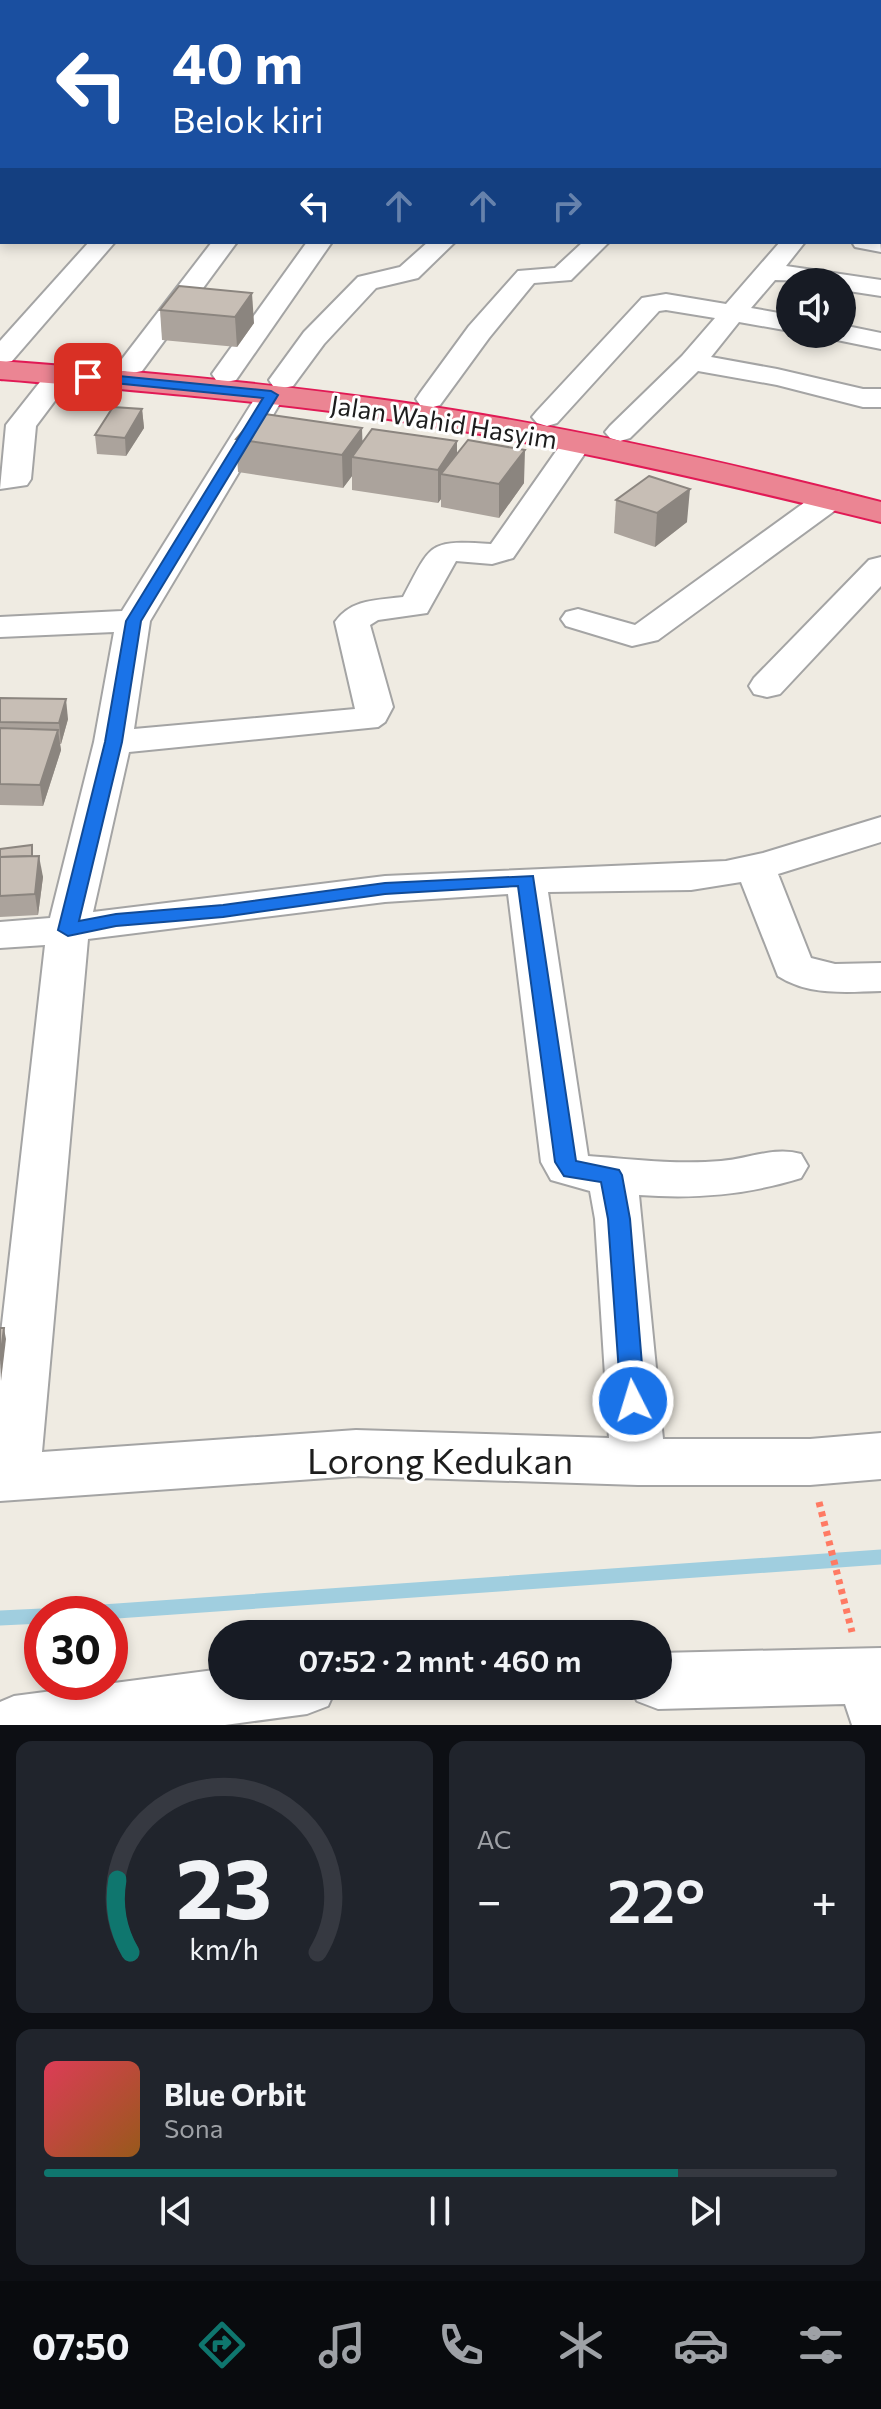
<!DOCTYPE html>
<html lang="id">
<head>
<meta charset="utf-8">
<style>
  body { margin:0; font-family:Commissioner,sans-serif; background:#20242c; color:#f1f3f6; height:100vh; display:flex; flex-direction:column; font-size:30px; white-space:nowrap }
  * { box-sizing:border-box; margin:0 }
  p { font-size:26px; color:#9ea1a6 }
  .icon { flex:none; width:44px; height:44px; fill:none; stroke:currentColor; stroke-width:2; stroke-linecap:round; stroke-linejoin:round }
  .map { position:relative; height:1725px; overflow:hidden }
  .side { display:flex; flex-direction:column; gap:16px; padding:16px; background:#0d0f14; flex:1 }
  .side>* { flex:none }
  .hud { position:absolute; left:0px; top:0px; width:882px; height:244px; box-shadow:0 4px 12px #0003; background:#1a4fa0; color:#fff; overflow:hidden }
  .fabs { position:absolute; left:776px; top:268px; display:grid; gap:16px }
  .fabs a { display:grid; place-items:center; width:80px; height:80px; border-radius:50%; background:#171b24; box-shadow:0 4px 12px #0003; font-size:40px }
  .speed { position:absolute; left:24px; top:1596px; display:flex; gap:16px; font-size:40px; font-weight:700; text-align:center }
  .speed>* { display:grid; place-content:center; width:104px; height:104px; border-radius:50%; background:#171b24; box-shadow:0 4px 12px #0003; line-height:1 }
  .speed .limit { border:12px solid #d22; background:#fff; color:#111 }
  .pin { position:absolute; display:grid; place-items:center; width:68px; height:68px; color:#fff; margin:-34px; border-radius:16px; box-shadow:0 4px 12px #0006 }
  .me { position:absolute; width:88px; margin:-44px; rotate:355deg; stroke-linejoin:round; filter:drop-shadow(0 0 6px #0008) }
  .turn { display:flex; align-items:center; gap:28px; height:168px; padding:0 40px; font-size:36px }
  .turn .icon { width:104px; height:104px; stroke-width:2.5 }
  .turn b { display:block; font-size:56px; line-height:68px }
  .lanes { display:flex; align-items:center; height:76px; padding:0 40px; background:#0003; justify-content:center; gap:40px; direction:ltr }
  .lanes .off { opacity:.35 }
  .big { font-size:60px; font-weight:600; line-height:1.1 }
  .side .widget { flex:1; display:flex; flex-direction:column; justify-content:center; gap:12px; min-width:0; padding:0 28px; border-radius:16px; background:#20242c }
  .side .dial { align-items:center; gap:0 }
  .dial svg { height:208px; overflow:visible; fill:none; stroke:#363941; stroke-width:7; stroke-linecap:round; text-anchor:middle }
  .dial text { fill:#f1f3f6; stroke:none }
  .song { display:flex; align-items:center; gap:24px }
  .cover { width:96px; height:96px; border-radius:12px; background:linear-gradient(135deg,hsl(350 70% 55%),hsl(30 70% 35%)) }
  .played { height:8px; border-radius:4px; background:linear-gradient(90deg,#0f766e 80%,#363941 80%) }
  .keys { display:flex; justify-content:space-around; direction:ltr }
  .heat { display:flex; justify-content:space-between; align-items:center; font-size:44px; direction:ltr }
  .side .tiles { flex:1; display:grid; gap:16px; grid-template-columns:1fr 1fr }
  .widget:last-child { grid-column:span 2 }
  .trip { position:absolute; left:208px; top:1620px; width:464px; height:80px; border-radius:40px; background:#171b24; box-shadow:0 4px 12px #0003; font-weight:600; line-height:80px; text-align:center }
  .tabs { display:flex; height:128px; justify-content:space-around; align-items:center; background:#090b0e; color:#9ea1a6 }
  .tabs .icon { width:56px; height:56px }
  .tabs .selected { color:#0f766e }
  .tabs b { font-size:36px; color:#f1f3f6 }
  .map>svg:first-child { display:block }
</style>
</head>
<body>
<div class="map">
<svg width="881" height="1725" viewBox="0 0 881 1725">
  <rect width="100%" height="100%" fill="#efebe2"/>
  <g fill="none" stroke-linecap="round" stroke-linejoin="round">
    <g stroke="#a0cedf" stroke-width="15">
      <path d="M74 1614 881 1557"/>
      <path d="M0 1618 42 1616"/>
    </g>
    <defs>
      <g id="street">
        <path d="M400 0H422L423 2H401Z"/>
        <path d="M569 0H589L590 2H570Z"/>
        <path d="M881 98V111H880V98Z"/>
        <path d="M881 178V193H880V178Z"/>
        <path d="M880 237 881 252 855 247 852 242H880Z"/>
        <path d="M89 242H115L12 361 0 363V341Z"/>
        <path d="M212 242H237L142 371 132 373 122 371 118 365 122 359Z"/>
        <path d="M307 242H332L236 380 226 382 216 380 212 374Z"/>
        <path d="M428 242H455L418 278 376 288 324 344 293 386 283 388 273 386 269 380 304 332 358 277 400 267Z"/>
        <path d="M583 242H609L571 280 534 283 489 338 440 405 430 408 420 405 416 399 420 393 469 326 518 271 555 268Z"/>
        <path d="M780 242H805L786 266 881 280V296L842 290V282L775 280 751 308 790 315V331L739 322 711 357 777 369 863 389H881V407H863L777 385 698 371 630 438 620 441 610 438 605 432 610 426 682 356 715 318 666 310 659 311 557 423 547 426 537 423 532 417 537 411 642 298 666 294 726 304Z"/>
        <path d="M842 325 881 333V349L832 339 829 334H842Z"/>
        <path d="M61 366 71 368 75 374 36 426 31 479 27 485 0 489 6 425 51 368Z"/>
        <path d="M271 386 281 389 285 395 150 621 134 729 355 709 335 622C351 599 378 600 403 597 432 543 427 540 491 544L566 437 577 434 588 437 592 443 513 558 492 564 456 561 427 613 378 620 370 625 393 707 385 722 378 727 129 752 93 912 385 876 726 861 763 853 881 817V842L778 874 811 958 835 964 881 963V991C846 992 809 996 778 976L741 882 691 890 548 892 588 1156C632 1159 676 1165 721 1161 748 1159 775 1146 801 1154L808 1166 801 1178C746 1195 696 1199 639 1195L663 1439H810L881 1433V1479L810 1485H638L356 1476 0 1501V1342L45 945 0 948V922L50 918 94 742 114 632 0 637V617L122 611 257 395 261 389ZM508 894 541 1162 551 1180 590 1191 595 1219 609 1438 356 1430 42 1452 88 939 385 902Z"/>
        <path d="M830 490 841 492 846 499 841 506 658 640 632 646 566 626 561 619 566 612 578 609 635 625 819 492Z"/>
        <path d="M881 557V586L780 694 767 697 754 694 749 686 754 678 869 560Z"/>
        <path d="M881 1648V1725H852L845 1704 658 1709 637 1701 630 1686H658V1653Z"/>
        <path d="M222 1669V1686H337L328 1706 307 1714 225 1725H0V1702L14 1696Z"/>
      </g>
      <path id="highway" d="M0 361C133 371 267 383 399 402 562 425 722 461 881 502V522C722 483 564 446 402 421 269 401 134 390 0 379Z"/>
    </defs>
    <use href="#street" stroke="#a4a4a4" stroke-width="4"/>
    <use href="#highway" stroke="#e11a55" stroke-width="4"/>
    <path stroke="#ff7a63" stroke-width="7" stroke-dasharray="5 5" stroke-linecap="butt" d="M819 1502 852 1632"/>
    <use href="#street" fill="#fff" fill-rule="evenodd"/>
    <use href="#highway" fill="#eb8593" fill-rule="evenodd"/>
  </g>
  <g fill="#aba39c">
    <path d="M172 0H240L245 2H173Z"/>
    <path d="M251 0H280L251 2Z"/>
    <path d="M179 286 254 323 237 347 162 340 160 310Z"/>
    <path d="M142 409 144 428 126 456 97 454 95 435Z"/>
    <path d="M236 439 457 441V454L524 483 499 518 441 507V499L438 503 352 490V476L343 488 238 472Z"/>
    <path d="M616 500 687 522 655 547 614 533Z"/>
    <path d="M0 698 68 719 61 744H60L61 750 43 806 0 805Z"/>
    <path d="M32 845 33 856 43 877 38 915 0 917V849Z"/>
  </g>
  <g fill="#8b857f">
    <path d="M252 293 254 323 237 347 235 317Z"/>
    <path d="M142 409 144 428 126 456 125 438Z"/>
    <path d="M362 428 363 459 352 457V476L343 488 342 455Z"/>
    <path d="M457 441V474H441V499L438 503V470Z"/>
    <path d="M525 450 524 483 499 518V484Z"/>
    <path d="M690 489 687 522 655 547 657 513Z"/>
    <path d="M66 699 68 719 61 744 59 723Z"/>
    <path d="M58 730 61 750 43 806 40 785Z"/>
    <path d="M39 856 43 877 38 915 35 894Z"/>
    <path d="M4 1328 6 1339 1 1381 0 1360Z"/>
  </g>
  <g fill="#c7beb5" stroke="#8b857f" stroke-width="2">
    <path d="M0 0H40L44 2H3Z"/>
    <path d="M52 0H77L79 1 55 2Z"/>
    <path d="M91 0H105L112 2H84Z"/>
    <path d="M119 0H162L154 2H125Z"/>
    <path d="M180 0H200L188 2H184Z"/>
    <path d="M213 0H240L245 2H218Z"/>
    <path d="M0 115H2V128L0 130Z"/>
    <path d="M2 134V155H0V136Z"/>
    <path d="M179 286 252 293 235 317 160 310Z"/>
    <path d="M113 407 142 409 125 438 95 435Z"/>
    <path d="M258 413 362 428 342 455 236 439Z"/>
    <path d="M372 429 457 441 438 470 352 457Z"/>
    <path d="M468 440 525 450 499 484 441 474Z"/>
    <path d="M649 476 690 489 657 513 616 500Z"/>
    <path d="M0 698 66 699 59 723 0 722Z"/>
    <path d="M0 728 58 730 40 785 0 784Z"/>
    <path d="M32 845V856L0 857V849Z"/>
    <path d="M39 856 35 894 0 896V857Z"/>
    <path d="M0 1328H4L0 1360Z"/>
  </g>
  <path fill="#1a73e8" stroke="#114b97" stroke-width="2" d="M88 373 271 391 278 395 141 621 122 742 79 921 116 914 223 905 385 883 533 876 576 1161 619 1170 622 1175 630 1219 645 1401 642 1408 633 1411 625 1408 621 1401 608 1219 601 1182 564 1176 555 1162 518 886 385 894 223 917 116 926 68 936 58 930 105 742 126 621 263 398 84 380 82 377Z"/>
  <g text-anchor="middle" dominant-baseline="central" stroke-width="6" stroke-linejoin="round" paint-order="stroke">
    <g font-size="26" fill="#1d1d1d" stroke="#fff">
      <text transform="translate(444 421) rotate(9)">Jalan Wahid Hasyim</text>
    </g>
    <g font-size="36" fill="#1d1d1d" stroke="#fff">
      <text x="440" y="1459">Lorong Kedukan</text>
    </g>
  </g>
</svg>
<div class="fabs">
<a><svg class="icon" aria-label="sound" viewBox="0 0 24 24"><path d="M4 9h4l5-4v14l-5-4H4zM17 9q2 3 0 6"/></svg></a>
</div>
<div class="speed"><div class="limit">30</div></div>
<div class="pin" style="left:88px;top:377px;background:#d93025"><svg class="icon" aria-label="arrive" viewBox="0 0 24 24"><path d="M6 21V4h12l-3 4 3 4H6"/></svg></div>
<svg class="me" style="left:633px;top:1401px" viewBox="-20 -20 40 40"><circle r="17" fill="#1a73e8" stroke="#fff" stroke-width="3"/><path d="M0-11L8 9 0 5-8 9z" fill="#fff"/></svg>
<div class="trip">07:52 · 2 mnt · 460 m</div>
<div class="hud">
<div class="turn"><svg class="icon" aria-label="left" viewBox="0 0 24 24"><path d="M17 20v-9H6M10 6l-5 5 5 5"/></svg><div><b>40 m</b>Belok kiri</div></div>
<div class="lanes"><svg class="icon" aria-label="left" viewBox="0 0 24 24"><path d="M17 20v-9H6M10 6l-5 5 5 5"/></svg><svg class="icon off" aria-label="ahead" viewBox="0 0 24 24"><path d="M12 20V5M6 11l6-6 6 6"/></svg><svg class="icon off" aria-label="ahead" viewBox="0 0 24 24"><path d="M12 20V5M6 11l6-6 6 6"/></svg><svg class="icon off" aria-label="right" viewBox="0 0 24 24"><path d="M7 20v-9h11M14 6l5 5-5 5"/></svg></div>
</div>
</div>
<section class="side">
<div class="tiles">
<div class="widget dial"><svg viewBox="0 0 100 80">
<path d="M14 69A42 42 0 1 1 86 69"/>
<path d="M14 69A42 42 0 0 1 9 41" stroke="#0f766e"/>
<text x="50" y="56" font-size="32" font-weight="700">23</text>
<text x="50" y="72" font-size="11">km/h</text>
</svg></div>
<div class="widget"><p>AC</p>
<div class="heat"><a>−</a><b class="big">22°</b><a>+</a></div>
</div>
<div class="widget">
<div class="song"><i class="cover"></i><div><b>Blue Orbit</b><p>Sona</p></div></div>
<div class="played"></div>
<div class="keys"><svg class="icon" aria-label="previous" viewBox="0 0 24 24"><path d="M18 5L8 12l10 7zM5 5v14"/></svg><svg class="icon" aria-label="pause" viewBox="0 0 24 24"><path d="M8 5v14M16 5v14"/></svg><svg class="icon" aria-label="next" viewBox="0 0 24 24"><path d="M6 5l10 7-10 7zM19 5v14"/></svg></div>
</div>
</div>
</section>
<nav class="tabs">
<b>07:50</b>
<svg class="icon selected" aria-label="directions" viewBox="0 0 24 24"><path d="M12 3l9 9-9 9-9-9zM9 14v-3h6M13 9l2 2-2 2"/></svg>
<svg class="icon" aria-label="music" viewBox="0 0 24 24"><path d="M9 18V5l10-2v13"/><circle cx="6" cy="18" r="3"/><circle cx="16" cy="16" r="3"/></svg>
<svg class="icon" aria-label="phone" viewBox="0 0 24 24"><path d="M5 4h4l2 5-3 2q2 4 5 5l2-3 5 2v4C11 20 4 13 5 4z"/></svg>
<svg class="icon" aria-label="climate" viewBox="0 0 24 24"><path d="M12 3v18M4 7l16 10M4 17L20 7"/></svg>
<svg class="icon" aria-label="car" viewBox="0 0 24 24"><path d="M5 17H2v-5l4-1 3-4h7l3 4 3 1v5h-3M9 17h6M6 11h13"/><circle cx="7" cy="17" r="2"/><circle cx="17" cy="17" r="2"/></svg>
<svg class="icon" aria-label="filters" viewBox="0 0 24 24"><path d="M4 7h16M4 17h16"/><circle cx="9" cy="7" r="2"/><circle cx="15" cy="17" r="2"/></svg>
</nav>
</body>
</html>
